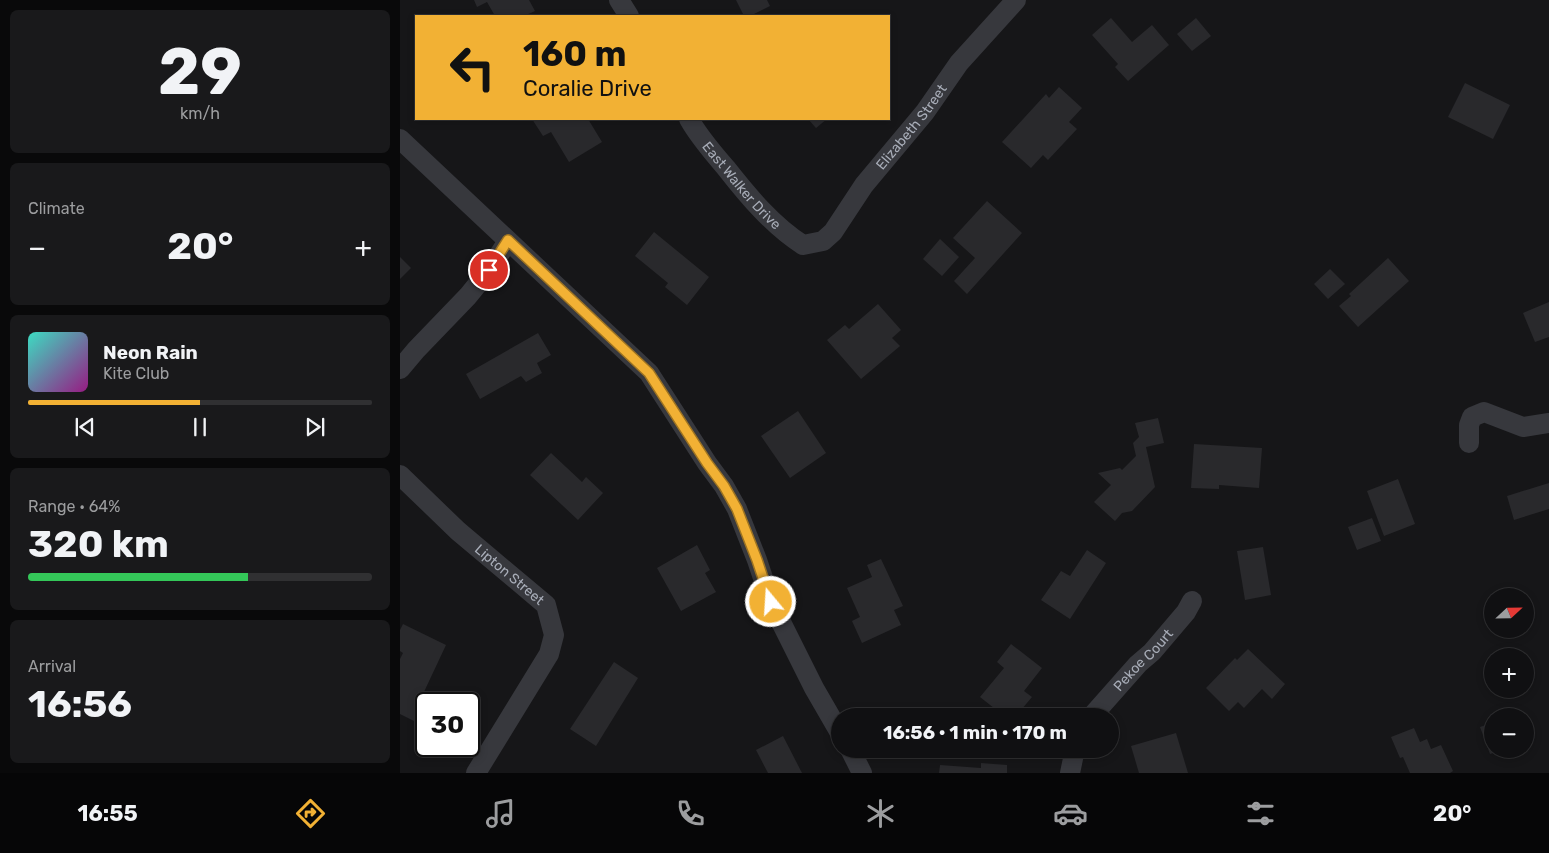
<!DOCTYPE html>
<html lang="en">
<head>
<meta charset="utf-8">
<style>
  body { margin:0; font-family:Rubik,sans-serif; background:#19191b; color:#f1f3f6; height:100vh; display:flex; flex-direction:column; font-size:19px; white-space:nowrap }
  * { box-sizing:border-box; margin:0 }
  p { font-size:16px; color:#9c9d9f }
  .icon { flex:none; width:28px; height:28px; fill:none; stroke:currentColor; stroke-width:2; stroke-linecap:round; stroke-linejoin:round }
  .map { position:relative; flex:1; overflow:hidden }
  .details { display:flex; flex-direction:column; gap:10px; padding:10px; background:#09090a; width:400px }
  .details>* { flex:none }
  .hud { position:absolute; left:15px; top:15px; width:475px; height:105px; border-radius:0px; box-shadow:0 2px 8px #0003,0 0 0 1px #303032; background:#f2b134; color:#111; overflow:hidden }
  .needle { width:32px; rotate:68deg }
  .tools { position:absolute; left:1084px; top:588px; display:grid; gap:10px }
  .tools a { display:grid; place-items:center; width:50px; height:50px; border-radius:50%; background:#101012; box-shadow:0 2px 8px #0003,0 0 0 1px #303032; font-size:25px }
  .speed { position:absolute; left:15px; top:692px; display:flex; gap:10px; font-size:25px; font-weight:700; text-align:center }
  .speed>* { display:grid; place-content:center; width:65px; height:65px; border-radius:50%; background:#101012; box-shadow:0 2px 8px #0003,0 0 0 1px #303032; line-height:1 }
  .speed .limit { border:2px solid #111; border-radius:8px; background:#fff; color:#111 }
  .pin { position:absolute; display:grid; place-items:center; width:42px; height:42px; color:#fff; margin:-21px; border:2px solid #fff; border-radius:50%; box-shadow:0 1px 5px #0007 }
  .me { position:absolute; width:55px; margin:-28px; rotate:342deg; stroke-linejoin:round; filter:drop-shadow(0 0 4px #0008) }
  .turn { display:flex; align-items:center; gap:18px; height:105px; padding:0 25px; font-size:22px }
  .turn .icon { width:65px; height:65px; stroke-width:2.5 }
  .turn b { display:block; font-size:35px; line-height:42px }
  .big { font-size:38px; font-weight:700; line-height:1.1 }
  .details .tile { flex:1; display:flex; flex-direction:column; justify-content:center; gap:8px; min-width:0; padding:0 18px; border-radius:8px; background:#19191b }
  .details .dial { align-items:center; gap:0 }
  .dial b { font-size:65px; line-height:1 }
  .song { display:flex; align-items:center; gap:15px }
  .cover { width:60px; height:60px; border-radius:8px; background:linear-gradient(135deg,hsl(170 70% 55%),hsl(310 70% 35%)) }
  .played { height:5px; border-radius:2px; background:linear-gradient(90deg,#f2b134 50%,#303032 50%) }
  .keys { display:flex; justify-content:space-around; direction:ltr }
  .heat { display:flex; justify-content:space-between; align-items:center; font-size:28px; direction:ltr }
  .charge { height:8px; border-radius:4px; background:linear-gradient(90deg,#34c759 64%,#303032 0) }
  .trip { position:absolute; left:431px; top:708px; width:288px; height:50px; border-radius:25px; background:#101012; box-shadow:0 2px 8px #0003,0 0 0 1px #303032; font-weight:700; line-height:50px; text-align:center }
  .menu { display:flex; height:80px; justify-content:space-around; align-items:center; background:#060607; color:#9c9d9f }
  .menu .icon { width:35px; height:35px }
  .menu .selected { color:#f2b134 }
  .menu b { font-size:22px; color:#f1f3f6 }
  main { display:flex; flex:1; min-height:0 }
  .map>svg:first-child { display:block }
</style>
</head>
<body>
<main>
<section class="details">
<div class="tile dial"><b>29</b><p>km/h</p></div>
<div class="tile"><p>Climate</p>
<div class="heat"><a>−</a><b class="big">20°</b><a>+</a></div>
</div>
<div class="tile">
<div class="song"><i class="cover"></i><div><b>Neon Rain</b><p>Kite Club</p></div></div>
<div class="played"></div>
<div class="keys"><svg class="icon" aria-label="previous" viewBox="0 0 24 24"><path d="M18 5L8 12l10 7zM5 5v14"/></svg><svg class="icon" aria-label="pause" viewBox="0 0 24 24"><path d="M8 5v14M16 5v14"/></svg><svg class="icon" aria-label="next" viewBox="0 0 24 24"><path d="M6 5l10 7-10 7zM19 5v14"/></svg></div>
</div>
<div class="tile"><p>Range · 64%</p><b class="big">320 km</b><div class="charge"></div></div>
<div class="tile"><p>Arrival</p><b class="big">16:56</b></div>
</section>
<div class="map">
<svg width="1149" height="773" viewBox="0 0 1149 773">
  <rect width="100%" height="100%" fill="#161618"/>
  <g fill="#29292c">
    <path d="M74 0H129L135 11 124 16H95L87 2 77 7Z"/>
    <path d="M336 0H367L370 6 350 16H344Z"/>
    <path d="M711 18 732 42 752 25 769 45 728 81 715 67 718 64 692 35Z"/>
    <path d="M796 18 811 36 792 51 777 34Z"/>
    <path d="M1065 83 1110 105 1093 139 1048 117Z"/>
    <path d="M659 87 682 108 669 122 677 129 648 160 643 155 631 168 602 142 646 94 649 98Z"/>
    <path d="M132 119H188L202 142 169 162 151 132 143 136Z"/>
    <path d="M408 119H427L416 128Z"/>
    <path d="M587 201 622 233 567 294 554 281 575 258 553 238Z"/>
    <path d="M254 232 309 277 287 305 265 287 268 283 235 256Z"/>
    <path d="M540 239 559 257 542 276 523 259Z"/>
    <path d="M0 257 11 268 0 279Z"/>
    <path d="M988 258 1009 281 958 327 939 306 951 296 949 294Z"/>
    <path d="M930 269 945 284 928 299 914 284Z"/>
    <path d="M1149 302V337L1135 342 1123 313Z"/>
    <path d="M478 304 501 330 492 338 500 346 461 379 427 340 445 325 449 329Z"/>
    <path d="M138 333 151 355 137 363 142 373 126 382 121 376 80 399 66 374Z"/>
    <path d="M398 411 426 453 390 478 361 436Z"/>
    <path d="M758 418 764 443 746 447 755 487 732 511 722 513 715 521 694 502 711 485 698 473 720 468 722 470 736 456 733 443 739 437 735 423Z"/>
    <path d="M794 444 862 448 859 488 819 485V489L791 488Z"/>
    <path d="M151 453 182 482 186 477 203 493 178 520 130 475Z"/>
    <path d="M998 479 1015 524 984 536 967 491Z"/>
    <path d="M1149 483V509L1114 520 1107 496Z"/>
    <path d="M972 518 981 541 957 550 948 527Z"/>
    <path d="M297 545 310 570 305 573 316 592 281 611 257 568Z"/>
    <path d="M863 547 871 595 845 600 837 551Z"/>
    <path d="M687 550 706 563 670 619 641 600 661 571 670 576Z"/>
    <path d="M481 559 503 606 494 610 501 625 462 643 452 621 460 617 447 588 472 577 467 565Z"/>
    <path d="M3 624 46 645 23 694 44 704H26V727L0 714V659L3 653 0 651V630Z"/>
    <path d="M611 644 642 668 624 691 632 697 616 716H604L580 697 604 668 597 662Z"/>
    <path d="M848 649 885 684 872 699 862 689 844 708 838 702 829 711 806 688 835 658 837 660Z"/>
    <path d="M214 662 238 678 196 746 170 729Z"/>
    <path d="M1125 713 1134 739 1125 742V716H1116Z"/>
    <path d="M1092 723V749H1105L1090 754 1080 727Z"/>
    <path d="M1014 728 1020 742 1027 739 1031 749 1041 745 1053 771 1050 773H1010L1003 757 1000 758 991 737Z"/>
    <path d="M776 733 788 773H739L731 746Z"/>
    <path d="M383 736 402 773H368L356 750Z"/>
    <path d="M581 763 607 765V773H539L540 765 581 768Z"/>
  </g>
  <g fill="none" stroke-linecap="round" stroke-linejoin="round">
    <g stroke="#37383d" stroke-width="20">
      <path d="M219 0 229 16"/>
      <path id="s1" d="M289 119C299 137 313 153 326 168 348 196 373 226 403 245L423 241 433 232 464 185 525 112 559 63 616 0"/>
      <path d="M0 139 249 373 307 463 324 486 337 509 357 560 371 602 414 688 440 733"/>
      <path d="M0 369 16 350 68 296 89 270 108 241"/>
      <path d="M1069 443V425L1072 417 1084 412 1123 427 1149 423"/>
      <path id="s2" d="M0 475 58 531 146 605 154 635 149 654 76 773"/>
      <path id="s3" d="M692 716 738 664 752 652 786 612 792 601"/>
      <path d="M450 749 462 773"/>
      <path d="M670 773 675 749"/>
    </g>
  </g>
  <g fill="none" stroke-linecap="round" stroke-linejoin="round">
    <defs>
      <path id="route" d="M89 270 108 240 249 373 307 463 324 486 337 509 357 560 371 602"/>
    </defs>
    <use href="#route" stroke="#9d7322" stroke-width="12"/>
    <use href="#route" stroke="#f2b134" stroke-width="9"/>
  </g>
  <g text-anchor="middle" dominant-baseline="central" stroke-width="5" stroke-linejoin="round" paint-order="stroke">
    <g font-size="14" fill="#a8adb8" stroke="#111113">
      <text stroke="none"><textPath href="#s1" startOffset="336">Elizabeth Street</textPath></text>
      <text stroke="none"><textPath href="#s1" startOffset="85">East Walker Drive</textPath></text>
      <text stroke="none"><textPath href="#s2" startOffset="148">Lipton Street</textPath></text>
      <text stroke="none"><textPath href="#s3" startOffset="76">Pekoe Court</textPath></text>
    </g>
  </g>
</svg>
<div class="tools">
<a><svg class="needle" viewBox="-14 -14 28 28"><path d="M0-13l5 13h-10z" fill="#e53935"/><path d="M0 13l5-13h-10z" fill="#9c9d9f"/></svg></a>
<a>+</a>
<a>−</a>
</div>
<div class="speed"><div class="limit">30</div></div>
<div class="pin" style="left:89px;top:270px;background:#d93025"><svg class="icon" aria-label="arrive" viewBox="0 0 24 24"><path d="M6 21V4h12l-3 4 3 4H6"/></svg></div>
<svg class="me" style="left:371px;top:602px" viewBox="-20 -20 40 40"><circle r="17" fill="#f2b134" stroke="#fff" stroke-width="3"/><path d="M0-11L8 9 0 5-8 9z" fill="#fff"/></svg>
<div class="trip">16:56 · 1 min · 170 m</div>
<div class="hud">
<div class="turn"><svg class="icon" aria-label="left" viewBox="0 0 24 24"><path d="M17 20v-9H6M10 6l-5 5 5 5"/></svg><div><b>160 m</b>Coralie Drive</div></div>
</div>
</div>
</main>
<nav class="menu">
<b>16:55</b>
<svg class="icon selected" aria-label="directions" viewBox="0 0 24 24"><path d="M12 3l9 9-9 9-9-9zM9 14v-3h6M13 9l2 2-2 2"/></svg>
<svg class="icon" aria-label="music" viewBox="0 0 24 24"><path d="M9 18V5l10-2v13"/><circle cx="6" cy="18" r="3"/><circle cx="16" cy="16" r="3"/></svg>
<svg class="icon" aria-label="phone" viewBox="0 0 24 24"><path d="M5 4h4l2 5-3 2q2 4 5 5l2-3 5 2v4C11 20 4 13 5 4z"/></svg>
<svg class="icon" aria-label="climate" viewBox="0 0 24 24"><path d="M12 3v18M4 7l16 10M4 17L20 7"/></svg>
<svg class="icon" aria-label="car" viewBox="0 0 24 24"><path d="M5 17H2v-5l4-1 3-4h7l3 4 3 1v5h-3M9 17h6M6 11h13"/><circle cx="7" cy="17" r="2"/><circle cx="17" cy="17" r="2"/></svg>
<svg class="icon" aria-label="filters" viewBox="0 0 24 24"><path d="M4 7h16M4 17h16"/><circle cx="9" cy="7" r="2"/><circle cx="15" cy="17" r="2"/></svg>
<b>20°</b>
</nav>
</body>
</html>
